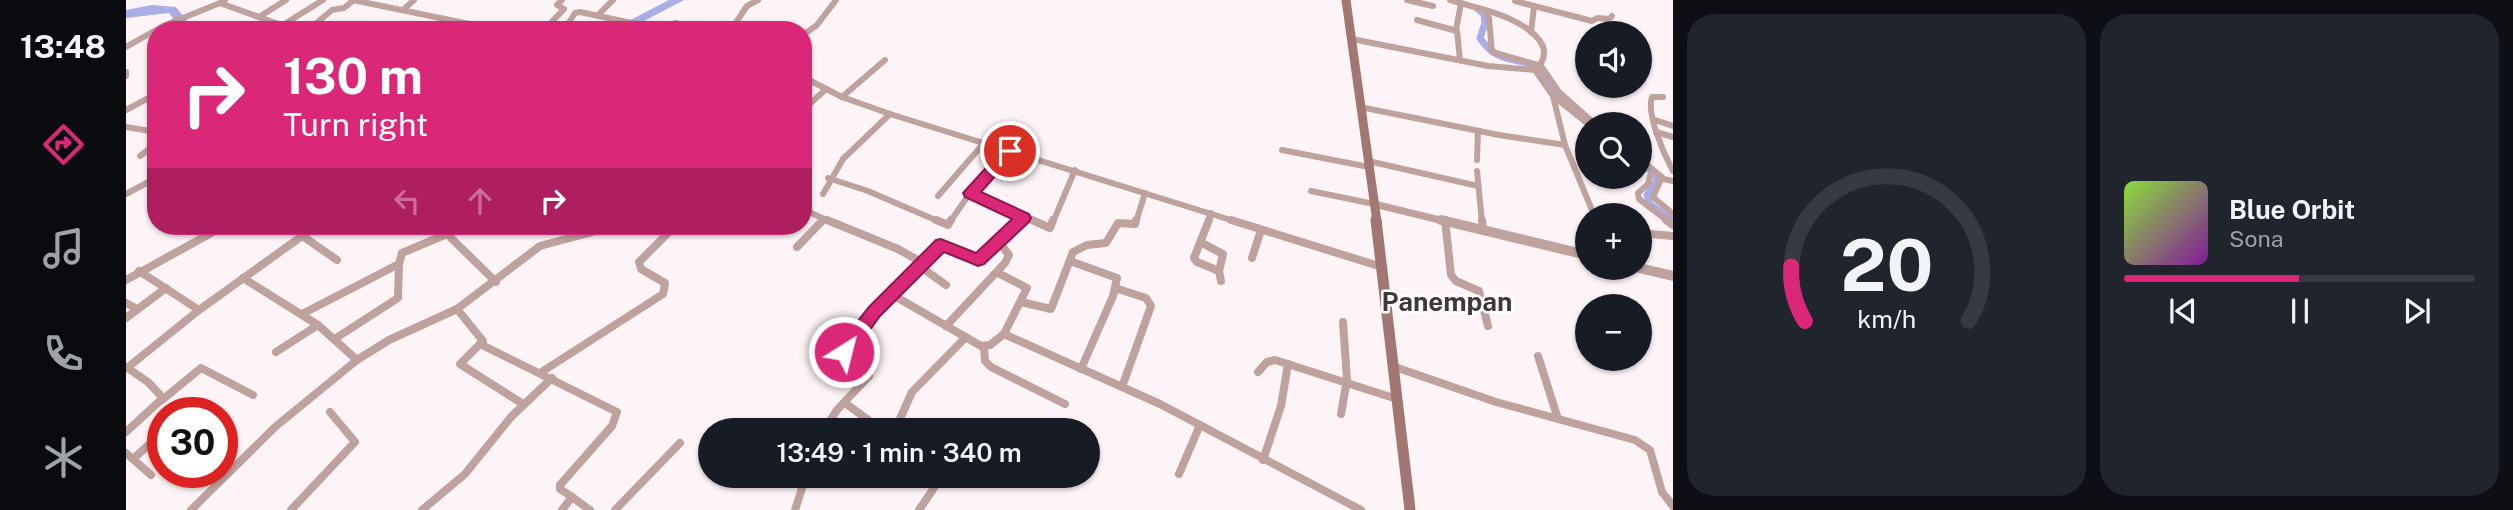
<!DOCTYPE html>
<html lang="en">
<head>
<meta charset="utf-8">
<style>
  body { margin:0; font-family:"Public Sans",sans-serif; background:#20242c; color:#f1f3f6; height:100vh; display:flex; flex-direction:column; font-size:26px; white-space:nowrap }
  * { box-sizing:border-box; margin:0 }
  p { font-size:23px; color:#9ea1a6 }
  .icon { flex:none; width:38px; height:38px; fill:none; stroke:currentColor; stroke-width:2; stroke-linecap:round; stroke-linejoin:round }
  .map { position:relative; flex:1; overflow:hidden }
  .side { display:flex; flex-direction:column; gap:14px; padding:14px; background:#0d0f14; width:840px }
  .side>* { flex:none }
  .top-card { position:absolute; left:21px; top:21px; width:665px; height:214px; border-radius:28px; box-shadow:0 2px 5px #0004; background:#db2777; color:#fff; overflow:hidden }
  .tools { position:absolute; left:1449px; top:21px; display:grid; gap:14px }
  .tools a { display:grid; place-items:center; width:77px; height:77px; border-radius:50%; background:#171b24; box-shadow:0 2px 5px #0004; font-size:35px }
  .speed { position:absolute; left:21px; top:397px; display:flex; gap:14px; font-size:35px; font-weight:700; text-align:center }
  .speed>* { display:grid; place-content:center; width:91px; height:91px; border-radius:50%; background:#171b24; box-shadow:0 2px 5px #0004; line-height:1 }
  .speed .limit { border:10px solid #d22; background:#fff; color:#111 }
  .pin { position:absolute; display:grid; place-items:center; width:60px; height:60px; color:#fff; margin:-30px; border:4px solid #fff; border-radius:50%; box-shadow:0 2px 7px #0007 }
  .me { position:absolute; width:77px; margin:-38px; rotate:36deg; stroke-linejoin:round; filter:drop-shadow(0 0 5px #0008) }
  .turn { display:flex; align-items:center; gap:24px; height:147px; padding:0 21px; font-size:32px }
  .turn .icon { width:91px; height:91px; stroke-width:2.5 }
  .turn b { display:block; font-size:49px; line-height:60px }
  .lanes { display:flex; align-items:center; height:66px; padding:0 21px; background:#0003; justify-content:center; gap:35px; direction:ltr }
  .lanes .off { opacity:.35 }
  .side .card { flex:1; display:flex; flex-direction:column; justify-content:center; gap:10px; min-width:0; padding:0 24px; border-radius:28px; background:#20242c }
  .side .dial { align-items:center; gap:0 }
  .dial svg { height:182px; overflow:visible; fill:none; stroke:#363941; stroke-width:7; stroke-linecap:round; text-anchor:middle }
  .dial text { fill:#f1f3f6; stroke:none }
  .song { display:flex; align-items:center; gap:21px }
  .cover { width:84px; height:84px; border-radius:10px; background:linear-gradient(135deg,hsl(90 70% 55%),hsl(290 70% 35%)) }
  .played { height:7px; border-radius:4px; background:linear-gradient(90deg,#db2777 50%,#363941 50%) }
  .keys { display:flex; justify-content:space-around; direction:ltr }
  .side .tiles { flex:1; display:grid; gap:14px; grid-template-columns:repeat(2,1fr) }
  .trip { position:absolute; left:572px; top:418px; width:402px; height:70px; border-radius:35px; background:#171b24; box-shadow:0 2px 5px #0004; font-weight:600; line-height:70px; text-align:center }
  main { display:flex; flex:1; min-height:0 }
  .tab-bar { display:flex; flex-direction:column; width:126px; justify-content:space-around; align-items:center; background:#090b0e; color:#9ea1a6 }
  .tab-bar .icon { width:49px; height:49px }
  .tab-bar .active { color:#db2777 }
  .tab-bar b { font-size:32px; color:#f1f3f6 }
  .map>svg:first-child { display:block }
</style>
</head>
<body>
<main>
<nav class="tab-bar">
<b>13:48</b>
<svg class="icon active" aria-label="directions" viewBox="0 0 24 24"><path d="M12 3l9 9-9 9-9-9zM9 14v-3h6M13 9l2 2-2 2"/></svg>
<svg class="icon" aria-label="music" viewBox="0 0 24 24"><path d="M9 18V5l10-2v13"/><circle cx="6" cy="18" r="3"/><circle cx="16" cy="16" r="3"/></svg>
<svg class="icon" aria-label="phone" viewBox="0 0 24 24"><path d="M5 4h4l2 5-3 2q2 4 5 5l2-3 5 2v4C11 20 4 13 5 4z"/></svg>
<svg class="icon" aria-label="climate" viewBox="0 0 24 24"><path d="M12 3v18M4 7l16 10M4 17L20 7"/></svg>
</nav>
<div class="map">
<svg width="1547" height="510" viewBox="0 0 1547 510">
  <rect width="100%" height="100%" fill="#fcf4f7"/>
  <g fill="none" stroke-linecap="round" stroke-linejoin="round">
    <g stroke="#abade6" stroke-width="7">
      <path d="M1352 9 1358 14 1359 23 1354 38C1374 68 1395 54 1416 71 1424 78 1430 94 1443 105"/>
      <path d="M1522 168 1530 176V182L1521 195 1524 204 1547 221"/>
    </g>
    <g fill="#abade6" fill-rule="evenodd">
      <path d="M543 0H558L501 30H485Z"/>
      <path d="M26 5 50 7 61 21 60 30H48L49 21 43 13 0 18V10Z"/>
    </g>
    <g stroke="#bfa19d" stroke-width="6">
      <path d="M99 0 94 3 169 30"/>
      <path d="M227 0 348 25 439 29 449 13 454 12 529 28 550 23 569 30"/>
      <path d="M1281 0 1307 6"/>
      <path d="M1324 0 1359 10 1363 18 1366 52 1415 66 1433 92 1469 124"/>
      <path d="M1389 1 1466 21 1471 18 1483 19 1486 16"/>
      <path d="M277 10 288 0"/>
      <path d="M1359 10C1383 16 1440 41 1409 70L1427 96 1462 124"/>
      <path d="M472 15 487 0"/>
      <path d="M133 17 160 0"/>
      <path d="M1291 20 1331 31 1334 60"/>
      <path d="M157 25 197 0"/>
      <path d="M419 29 438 9 431 5 436 0"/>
      <path d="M182 30 206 10 218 8 228 0"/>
      <path d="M315 30 325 21"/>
      <path d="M605 30 621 6 632 0"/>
      <path d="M1330 30 1335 3"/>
      <path d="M1405 32 1408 7"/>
      <path d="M677 35 691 25 710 0"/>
      <path d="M1226 39 1362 66 1409 70"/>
      <path d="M0 47 37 26 94 3"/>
      <path d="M0 72V76"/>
      <path d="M677 77 716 97 764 114 1111 222"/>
      <path d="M716 97 759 60"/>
      <path d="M1537 97H1526C1520 114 1538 154 1547 171"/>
      <path d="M1234 107 1373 135 1439 145 1427 96"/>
      <path d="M0 110 30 94"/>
      <path d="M677 110 699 90"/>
      <path d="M1529 120 1547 126"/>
      <path d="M0 127 30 132"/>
      <path d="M1530 132 1547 137"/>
      <path d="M1439 145 1468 215"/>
      <path d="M1156 150 1243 167"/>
      <path d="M14 156 30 144"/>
      <path d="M1514 159 1536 177 1527 197 1547 214"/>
      <path d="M1351 160 1352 131"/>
      <path d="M1242 161 1352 186"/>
      <path d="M1351 171 1356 222"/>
      <path d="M1524 176 1522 184 1512 193 1513 199 1543 222"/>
      <path d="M702 178 742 191 814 222"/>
      <path d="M1534 178 1547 181"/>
      <path d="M1185 191 1248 204"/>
      <path d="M844 193 910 222"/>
      <path d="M0 194 30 178"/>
      <path d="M697 194 717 159 764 114"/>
      <path d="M812 196 858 143"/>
      <path d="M677 209 698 219"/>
      <path d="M695 222 698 219 705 222"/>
      <path d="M824 222 844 193 884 151"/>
      <path d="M893 222 897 218"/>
      <path d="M927 222 949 170"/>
      <path d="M1010 222 1019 193"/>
      <path d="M1082 222 1085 213"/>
    </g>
    <g stroke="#bfa19d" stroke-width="8">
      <path d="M701 220 772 249 795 262 765 294 855 346 864 345 878 334 1034 404 1235 510"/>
      <path d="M810 220 822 225 825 220"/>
      <path d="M906 220 924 228 927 220"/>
      <path d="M1083 220 1068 258 1071 262 1093 271"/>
      <path d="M1105 220 1256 267"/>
      <path d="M1319 220 1325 275 1330 281 1353 291 1362 326"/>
      <path d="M1356 220 1357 229"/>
      <path d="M1540 220 1547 225"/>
      <path d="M1514 233 1547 236"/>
      <path d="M321 234 370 282"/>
      <path d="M175 235 211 260"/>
      <path d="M1076 243 1097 254 1093 271 1095 281"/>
      <path d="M671 247 697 220"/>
      <path d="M1126 258 1135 230"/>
      <path d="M944 261 991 278 987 296 955 369"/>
      <path d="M795 262 816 244 852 260 873 242"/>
      <path d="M792 265 820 285"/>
      <path d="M13 271 73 310"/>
      <path d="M872 273 901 288 878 334"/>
      <path d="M117 278 192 325 231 360"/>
      <path d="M0 280 98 226"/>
      <path d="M989 288 1020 298 1025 306 996 387"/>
      <path d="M895 302 925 309 947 252 961 245 980 243 992 223 1009 224 1010 220"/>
      <path d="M0 303 11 309"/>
      <path d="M331 309 357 341 334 364 397 404"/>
      <path d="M176 314 273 264"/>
      <path d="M0 318 40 288"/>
      <path d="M820 326 879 263 883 255 873 242 895 220"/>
      <path d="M210 338 272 298 273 264 276 253 340 226"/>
      <path d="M354 344 491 412 486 426 434 485V489L446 497"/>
      <path d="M858 347 859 361 865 367 939 404"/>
      <path d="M150 352 192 325"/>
      <path d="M1412 356 1432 419"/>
      <path d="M0 367 22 382 37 398 0 432"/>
      <path d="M1269 367 1370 402 1509 440 1524 450 1536 492 1547 506"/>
      <path d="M1 368 73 310 190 226"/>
      <path d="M1132 372 1141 362 1149 360 1271 399"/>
      <path d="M414 373 537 294 539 283 515 269 513 262 549 226"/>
      <path d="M36 400 75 368 127 395"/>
      <path d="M719 403 756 430"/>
      <path d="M1215 414 1221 380 1217 322"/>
      <path d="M698 430 711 410 743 376 720 357 719 348 765 294"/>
      <path d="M769 430 786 392 840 337"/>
      <path d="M0 453 25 475"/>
      <path d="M7 459 37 432"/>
      <path d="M1137 460 1155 406 1162 364"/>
      <path d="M1053 474 1074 425"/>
      <path d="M65 510 149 427 231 360 263 340 331 309 414 246 489 226"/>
      <path d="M165 510 229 442 204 412"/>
      <path d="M296 510 339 474 385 417 426 378"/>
      <path d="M436 510 446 497 464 510"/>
      <path d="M489 510 554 443"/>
      <path d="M669 510 680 476"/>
      <path d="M793 510 816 476"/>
    </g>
    <path stroke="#bfa19d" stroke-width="7" d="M1248 204 1322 222"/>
    <g stroke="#bfa19d" stroke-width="10">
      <path d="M1315 220 1461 255"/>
      <path d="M1513 268 1547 276"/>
    </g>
    <path stroke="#a27772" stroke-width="9" d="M1220 0 1251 222"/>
    <path stroke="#a27772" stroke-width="11" d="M1250 220 1284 510"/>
  </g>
  <path fill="#db2777" stroke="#8e194d" stroke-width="2" d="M884 146 891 151 889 154 855 192 903 214 905 218 903 222 858 264 852 266 818 252 754 316 724 357 718 359 712 357 709 352 712 346 743 307 810 240 815 239 850 253 886 219 839 197 837 193 879 147Z"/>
  <g text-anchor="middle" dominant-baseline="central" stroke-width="5" stroke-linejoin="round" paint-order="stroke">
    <g font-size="26" font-weight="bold" fill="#3f373a" stroke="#fff">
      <text x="1321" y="301">Panempan</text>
    </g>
  </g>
</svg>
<div class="tools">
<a><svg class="icon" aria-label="sound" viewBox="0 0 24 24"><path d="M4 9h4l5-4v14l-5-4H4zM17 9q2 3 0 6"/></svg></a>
<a><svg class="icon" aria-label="search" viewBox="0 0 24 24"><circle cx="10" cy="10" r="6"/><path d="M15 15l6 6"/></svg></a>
<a>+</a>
<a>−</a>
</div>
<div class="speed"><div class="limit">30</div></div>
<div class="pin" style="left:884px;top:151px;background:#d93025"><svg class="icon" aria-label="arrive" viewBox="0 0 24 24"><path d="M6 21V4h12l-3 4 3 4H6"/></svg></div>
<svg class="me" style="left:718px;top:352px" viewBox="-20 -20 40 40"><circle r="17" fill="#db2777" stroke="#fff" stroke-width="3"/><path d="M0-11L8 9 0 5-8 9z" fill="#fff"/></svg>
<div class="trip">13:49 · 1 min · 340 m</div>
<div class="top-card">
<div class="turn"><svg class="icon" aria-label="right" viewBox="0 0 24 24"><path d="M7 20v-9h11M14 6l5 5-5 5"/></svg><div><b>130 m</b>Turn right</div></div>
<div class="lanes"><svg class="icon off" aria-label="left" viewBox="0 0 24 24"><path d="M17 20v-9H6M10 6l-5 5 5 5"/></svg><svg class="icon off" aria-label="ahead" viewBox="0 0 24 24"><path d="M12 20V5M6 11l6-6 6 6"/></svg><svg class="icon" aria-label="right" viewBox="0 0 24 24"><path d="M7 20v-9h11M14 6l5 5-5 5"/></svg></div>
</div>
</div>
<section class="side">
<div class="tiles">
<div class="card dial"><svg viewBox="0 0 100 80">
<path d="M14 69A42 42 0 1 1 86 69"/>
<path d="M14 69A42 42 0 0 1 8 45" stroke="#db2777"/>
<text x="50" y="56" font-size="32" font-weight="700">20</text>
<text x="50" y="72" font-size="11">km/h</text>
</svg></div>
<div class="card">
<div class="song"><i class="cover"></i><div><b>Blue Orbit</b><p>Sona</p></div></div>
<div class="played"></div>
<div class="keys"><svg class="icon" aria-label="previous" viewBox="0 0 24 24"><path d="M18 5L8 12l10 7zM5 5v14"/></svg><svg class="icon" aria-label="pause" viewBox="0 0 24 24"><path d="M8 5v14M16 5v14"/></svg><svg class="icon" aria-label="next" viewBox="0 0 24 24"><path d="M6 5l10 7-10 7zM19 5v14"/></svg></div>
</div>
</div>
</section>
</main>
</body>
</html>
